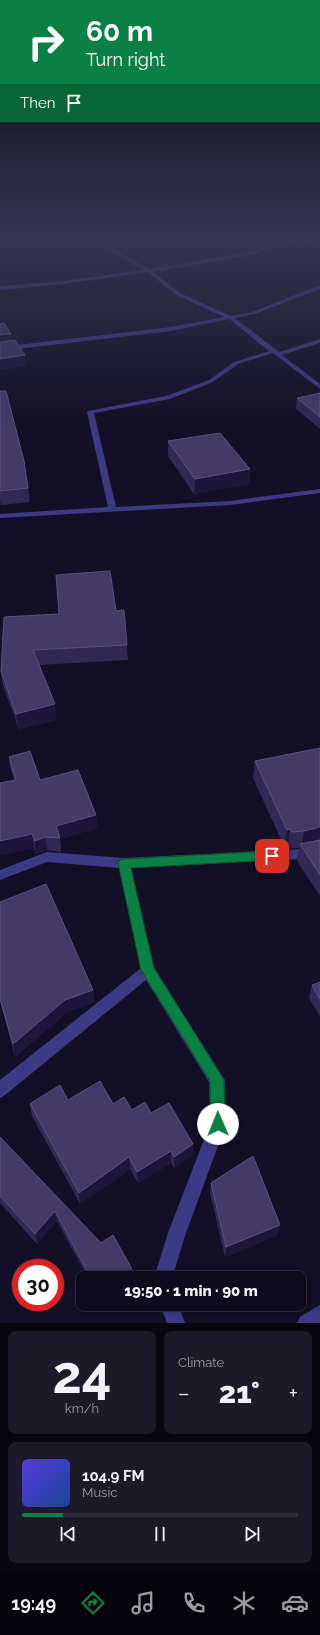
<!DOCTYPE html>
<html lang="en">
<head>
<meta charset="utf-8">
<style>
  body { margin:0; font-family:Raleway,sans-serif; background:#1c1929; color:#f1f3f6; height:100vh; display:flex; flex-direction:column; font-size:15px; white-space:nowrap }
  * { box-sizing:border-box; margin:0 }
  p { font-size:13px; color:#9b9ba3 }
  .icon { flex:none; width:22px; height:22px; fill:none; stroke:currentColor; stroke-width:2; stroke-linecap:round; stroke-linejoin:round }
  .map { position:relative; height:1323px; overflow:hidden }
  .panel { display:flex; flex-direction:column; gap:8px; padding:8px; background:#08060f; flex:1 }
  .panel>* { flex:none }
  .top-card { position:absolute; left:0px; top:0px; width:320px; height:122px; box-shadow:0 2px 6px #0003,0 0 0 1px #2e2b3b; background:#0b8043; color:#fff; overflow:hidden }
  .speed { position:absolute; left:12px; top:1259px; display:flex; gap:8px; font-size:20px; font-weight:700; text-align:center }
  .speed>* { display:grid; place-content:center; width:52px; height:52px; border-radius:50%; background:#0e0b1c; box-shadow:0 2px 6px #0003,0 0 0 1px #2e2b3b; line-height:1 }
  .speed .limit { border:6px solid #d22; background:#fff; color:#111 }
  .pin { position:absolute; display:grid; place-items:center; width:34px; height:34px; color:#fff; margin:-17px; border-radius:8px; box-shadow:0 2px 6px #0006 }
  .me { position:absolute; width:44px; margin:-22px; rotate:359deg; stroke-linejoin:round; filter:drop-shadow(0 0 3px #0008) }
  .turn { display:flex; align-items:center; gap:14px; height:84px; padding:0 20px; font-size:18px }
  .turn .icon { width:52px; height:52px; stroke-width:2.5 }
  .turn b { display:block; font-size:28px; line-height:34px }
  .then { display:flex; align-items:center; height:38px; padding:0 20px; background:#0003; gap:8px; font-size:15px }
  .big { font-size:30px; font-weight:800; line-height:1.1 }
  .panel .widget { flex:1; display:flex; flex-direction:column; justify-content:center; gap:6px; min-width:0; padding:0 14px; border-radius:8px; background:#1c1929 }
  .panel .dial { align-items:center; gap:0 }
  .dial b { font-size:52px; line-height:1 }
  .song { display:flex; align-items:center; gap:12px }
  .cover { width:48px; height:48px; border-radius:6px; background:linear-gradient(135deg,hsl(250 70% 55%),hsl(220 70% 35%)) }
  .played { height:4px; border-radius:2px; background:linear-gradient(90deg,#0b8043 15%,#2e2b3b 15%) }
  .keys { display:flex; justify-content:space-around; direction:ltr }
  .heat { display:flex; justify-content:space-between; align-items:center; font-size:22px; direction:ltr }
  .panel .tiles { flex:1; display:grid; gap:8px; grid-template-columns:1fr 1fr }
  .widget:last-child { grid-column:span 2 }
  .trip { position:absolute; left:76px; top:1271px; width:230px; height:40px; border-radius:8px; background:#0e0b1c; box-shadow:0 2px 6px #0003,0 0 0 1px #2e2b3b; font-weight:800; line-height:40px; text-align:center }
  .tab-bar { display:flex; height:64px; justify-content:space-around; align-items:center; background:#06040b; color:#9b9ba3 }
  .tab-bar .icon { width:28px; height:28px }
  .tab-bar .active { color:#0b8043 }
  .tab-bar b { font-size:18px; color:#f1f3f6 }
  .map>svg:first-child { display:block }
</style>
</head>
<body>
<div class="map">
<svg width="320" height="1323" viewBox="0 0 320 1323">
  <rect width="100%" height="100%" fill="#130f26"/>
  <g fill="none" stroke-linecap="round" stroke-linejoin="round">
    <g fill="#3d3a85" fill-rule="evenodd">
      <path d="M91 239H97L149 269 250 252 293 239H307L320 243V246L300 240 250 255 153 272 180 293 231 316 252 312 320 285V289L255 314 235 318 279 352 320 339V343L282 355 320 384V389L273 353 238 364 213 382 170 399 94 413 116 507 230 501 320 489V493L230 505 0 518V514L108 507 87 412 88 411 166 396 209 380 234 362 269 351 229 319 171 331 0 351V347L171 327 224 317 176 295 148 272 63 284 0 290V286L63 281 144 270Z"/>
      <path d="M320 844V854L302 859 131 868 154 968 225 1080 226 1124 186 1233 172 1278H154L168 1233 210 1124 209 1082 146 980 5 1095 0 1098V1080L141 968 119 868 47 862 0 880V870L47 852 124 858 302 849Z"/>
      <path d="M160 1304H178L185 1323H167Z"/>
      <path d="M320 1305V1323H297L300 1317Z"/>
    </g>
  </g>
  <g fill="#312854">
    <path d="M0 391 28 488 30 502 1 505 0 501Z"/>
    <path d="M320 393V429L296 409 297 398Z"/>
    <path d="M168 441 250 469 249 484 194 494 168 456Z"/>
    <path d="M116 611 127 645 128 660 39 665 56 720 19 729 3 686 1 671 4 617Z"/>
    <path d="M320 748V896L297 861 299 848H289L288 846H284L253 778 255 761Z"/>
    <path d="M9 757 40 780 96 815 97 828 60 839 61 852 47 850 36 854 34 848 0 855V783L14 780 11 770Z"/>
    <path d="M0 902 93 990 94 1002 67 1012 15 1057 0 1001Z"/>
    <path d="M320 982V1016L309 998 312 985Z"/>
    <path d="M68 1100 113 1104 132 1110 151 1113 193 1144V1155L174 1168 171 1163 138 1183 130 1169 80 1204 32 1116 30 1104Z"/>
    <path d="M0 1137 133 1278H88L57 1221 37 1244 0 1203Z"/>
    <path d="M211 1183 278 1235 225 1257 210 1193Z"/>
  </g>
  <g fill="#1d163a">
    <path d="M11 334 12 344 0 346V335Z"/>
    <path d="M25 355 26 366 0 370V359Z"/>
    <path d="M250 469 249 484 194 494 195 479Z"/>
    <path d="M55 704 56 720 19 729 16 714Z"/>
    <path d="M96 815 97 828 60 839 56 826Z"/>
    <path d="M320 827V843L302 848 304 831Z"/>
    <path d="M290 829 288 846H284L287 830Z"/>
    <path d="M32 834 34 848 0 855V841Z"/>
    <path d="M45 837 47 850 36 854 35 841Z"/>
    <path d="M93 990 94 1002 67 1012 15 1057 13 1044 65 1000Z"/>
    <path d="M193 1144V1155L174 1168V1157Z"/>
    <path d="M171 1151V1163L138 1183 137 1172Z"/>
    <path d="M129 1157 130 1169 80 1204 79 1193Z"/>
    <path d="M55 1211 57 1221 37 1244 35 1234Z"/>
    <path d="M280 1225 278 1235 225 1257 226 1247Z"/>
    <path d="M132 1269 133 1278H121Z"/>
  </g>
  <g fill="#433a66" stroke="#5a527e">
    <path d="M4 323 11 334 0 335V324Z"/>
    <path d="M15 340 25 355 0 359V342Z"/>
    <path d="M0 391H6L24 461 28 488 0 491Z"/>
    <path d="M320 393V417L297 398Z"/>
    <path d="M220 433 250 469 195 479 168 441Z"/>
    <path d="M110 571 116 611 124 610 127 645 33 650 55 704 16 714 1 671 4 617 59 614 56 575Z"/>
    <path d="M320 748V827L304 831 292 832 290 829 287 830 255 761Z"/>
    <path d="M30 751 40 780 78 770 96 815 56 826 60 838 45 837 35 841 32 834 0 841V783L16 780 9 757Z"/>
    <path d="M320 840V875L300 844Z"/>
    <path d="M46 884 93 990 65 1000 13 1044 0 999V902Z"/>
    <path d="M320 982V999L312 985Z"/>
    <path d="M100 1081 113 1104 124 1097 132 1110 145 1102 151 1113 169 1103 193 1144 174 1157 171 1151 137 1172 129 1157 79 1193 30 1104 60 1085 68 1100Z"/>
    <path d="M0 1137 101 1243 113 1235 132 1269 121 1278H91L55 1211 35 1234 0 1196Z"/>
    <path d="M253 1156 280 1225 226 1247 211 1183Z"/>
  </g>
  <linearGradient id="sky" x2="0" y2="1"><stop stop-color="#0a0815"/><stop offset="0.56" stop-color="#333752"/><stop offset="1" stop-color="#333752" stop-opacity="0"/></linearGradient>
  <rect width="320" height="425" fill="url(#sky)"/>
  <path fill="#0b8043" stroke="#07532c" d="M272 851 276 852 278 856 276 859 272 860 131 868 154 968 224 1080 225 1124 223 1129 218 1131 213 1129 211 1124 210 1081 141 970 118 863 120 860 124 859Z"/>
</svg>
<div class="speed"><div class="limit">30</div></div>
<div class="pin" style="left:272px;top:856px;background:#d93025"><svg class="icon" aria-label="arrive" viewBox="0 0 24 24"><path d="M6 21V4h12l-3 4 3 4H6"/></svg></div>
<svg class="me" style="left:218px;top:1124px" viewBox="-20 -20 40 40"><circle r="19" fill="#fff"/><path d="M0-13L10 11 0 6-10 11z" fill="#0b8043"/></svg>
<div class="trip">19:50 · 1 min · 90 m</div>
<div class="top-card">
<div class="turn"><svg class="icon" aria-label="right" viewBox="0 0 24 24"><path d="M7 20v-9h11M14 6l5 5-5 5"/></svg><div><b>60 m</b>Turn right</div></div>
<div class="then">Then<svg class="icon" aria-label="arrive" viewBox="0 0 24 24"><path d="M6 21V4h12l-3 4 3 4H6"/></svg></div>
</div>
</div>
<section class="panel">
<div class="tiles">
<div class="widget dial"><b>24</b><p>km/h</p></div>
<div class="widget"><p>Climate</p>
<div class="heat"><a>−</a><b class="big">21°</b><a>+</a></div>
</div>
<div class="widget">
<div class="song"><i class="cover"></i><div><b>104.9 FM</b><p>Music</p></div></div>
<div class="played"></div>
<div class="keys"><svg class="icon" aria-label="previous" viewBox="0 0 24 24"><path d="M18 5L8 12l10 7zM5 5v14"/></svg><svg class="icon" aria-label="pause" viewBox="0 0 24 24"><path d="M8 5v14M16 5v14"/></svg><svg class="icon" aria-label="next" viewBox="0 0 24 24"><path d="M6 5l10 7-10 7zM19 5v14"/></svg></div>
</div>
</div>
</section>
<nav class="tab-bar">
<b>19:49</b>
<svg class="icon active" aria-label="directions" viewBox="0 0 24 24"><path d="M12 3l9 9-9 9-9-9zM9 14v-3h6M13 9l2 2-2 2"/></svg>
<svg class="icon" aria-label="music" viewBox="0 0 24 24"><path d="M9 18V5l10-2v13"/><circle cx="6" cy="18" r="3"/><circle cx="16" cy="16" r="3"/></svg>
<svg class="icon" aria-label="phone" viewBox="0 0 24 24"><path d="M5 4h4l2 5-3 2q2 4 5 5l2-3 5 2v4C11 20 4 13 5 4z"/></svg>
<svg class="icon" aria-label="climate" viewBox="0 0 24 24"><path d="M12 3v18M4 7l16 10M4 17L20 7"/></svg>
<svg class="icon" aria-label="car" viewBox="0 0 24 24"><path d="M5 17H2v-5l4-1 3-4h7l3 4 3 1v5h-3M9 17h6M6 11h13"/><circle cx="7" cy="17" r="2"/><circle cx="17" cy="17" r="2"/></svg>
</nav>
</body>
</html>
